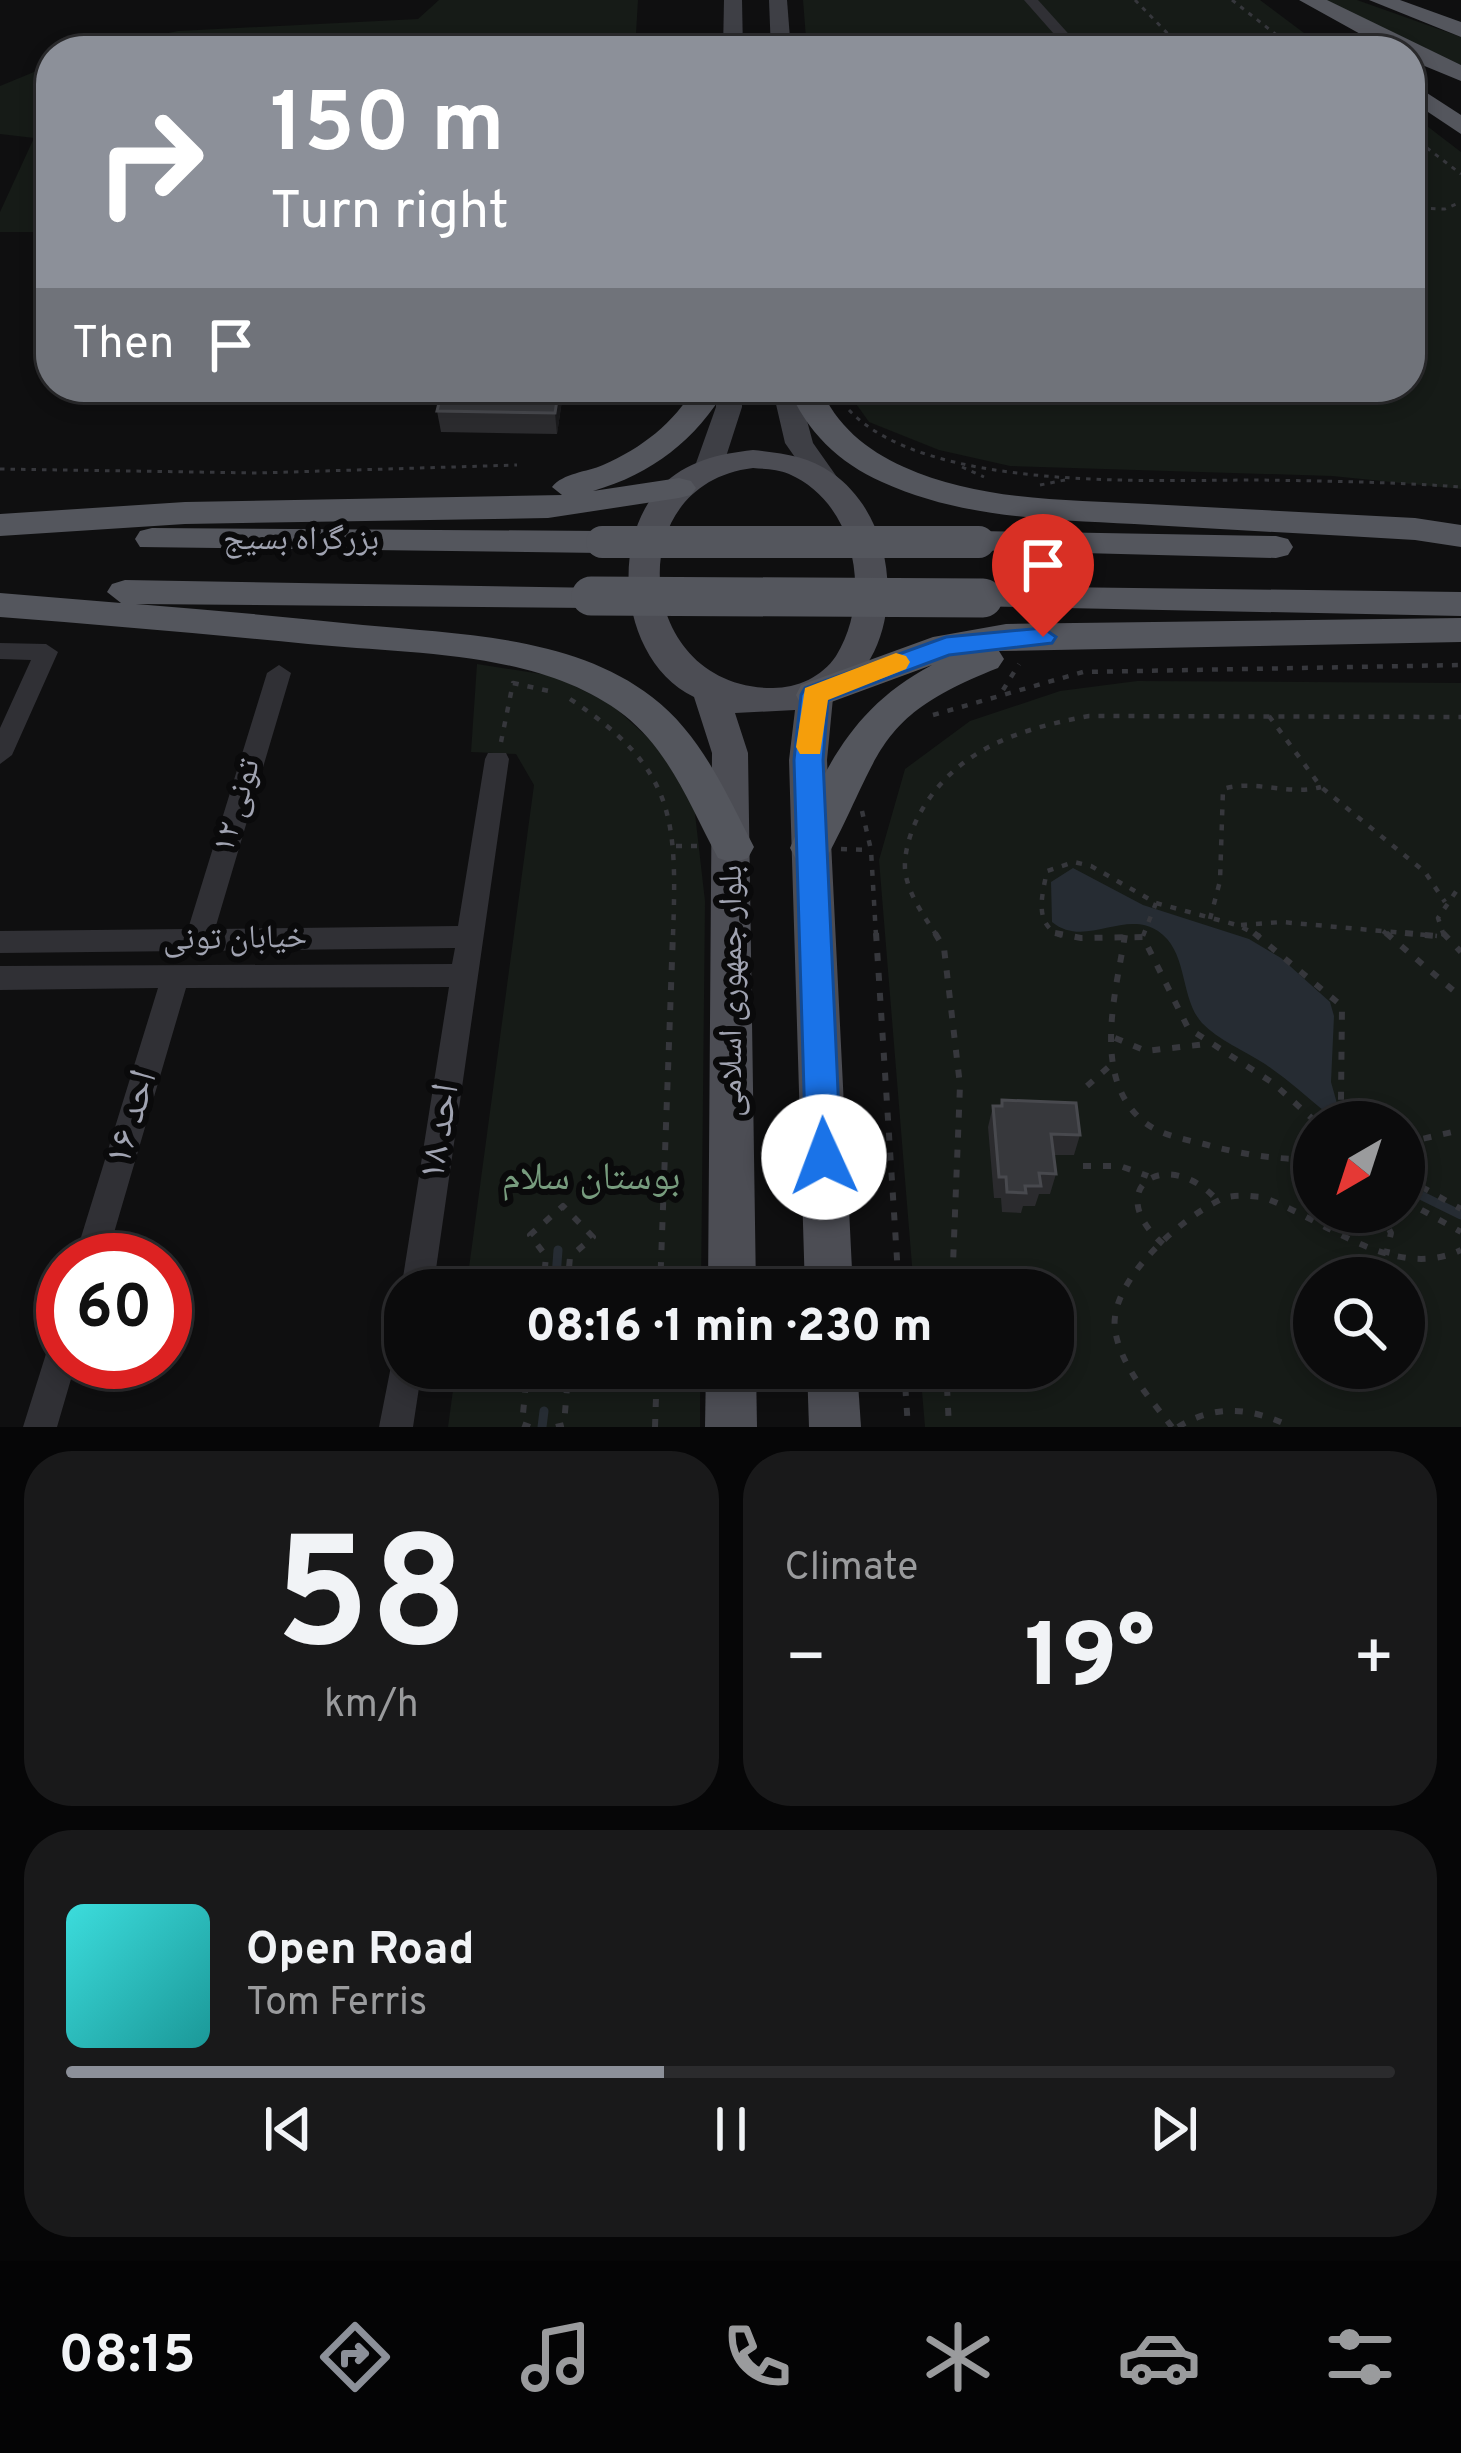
<!DOCTYPE html>
<html lang="en">
<head>
<meta charset="utf-8">
<style>
  body { margin:0; font-family:Overpass,"Noto Naskh Arabic",sans-serif; background:#19191a; color:#f1f3f6; height:100vh; display:flex; flex-direction:column; font-size:45px; white-space:nowrap }
  * { box-sizing:border-box; margin:0 }
  p { font-size:39px; color:#9a9b9d }
  .icon { flex:none; width:66px; height:66px; fill:none; stroke:currentColor; stroke-width:2; stroke-linecap:round; stroke-linejoin:round }
  .map { position:relative; height:1427px; overflow:hidden }
  .details { display:flex; flex-direction:column; gap:24px; padding:24px; background:#060607; flex:1 }
  .details>* { flex:none }
  .guide { position:absolute; left:36px; top:36px; width:1389px; height:366px; border-radius:48px; box-shadow:0 6px 18px #0003,0 0 0 3px #2b2b2d; background:#8c9099; color:#fff; overflow:hidden }
  .needle { width:78px; rotate:219deg }
  .fabs { position:absolute; left:1293px; top:1101px; display:grid; gap:24px }
  .fabs a { display:grid; place-items:center; width:132px; height:132px; border-radius:50%; background:#0b0b0c; box-shadow:0 6px 18px #0003,0 0 0 3px #2b2b2d; font-size:60px }
  .speed { position:absolute; left:36px; top:1233px; display:flex; gap:24px; font-size:60px; font-weight:700; text-align:center }
  .speed>* { display:grid; place-content:center; width:156px; height:156px; border-radius:50%; background:#0b0b0c; box-shadow:0 6px 18px #0003,0 0 0 3px #2b2b2d; line-height:1 }
  .speed .limit { border:18px solid #d22; background:#fff; color:#111 }
  .pin { position:absolute; display:grid; place-items:center; width:102px; height:102px; color:#fff; margin:-123px -51px; border-radius:50% 50% 50% 0; rotate:-45deg; box-shadow:0 0 12px #0007 }
  .pin .icon { rotate:45deg }
  .me { position:absolute; width:132px; margin:-66px; rotate:358deg; stroke-linejoin:round; filter:drop-shadow(0 0 9px #0008) }
  .turn { display:flex; align-items:center; gap:42px; height:252px; padding:0 36px; font-size:54px }
  .turn .icon { width:156px; height:156px; stroke-width:2.5 }
  .turn b { display:block; font-size:84px; line-height:102px }
  .then { display:flex; align-items:center; height:114px; padding:0 36px; background:#0003; gap:24px; font-size:45px }
  .big { font-size:90px; font-weight:800; line-height:1.1 }
  .details .widget { flex:1; display:flex; flex-direction:column; justify-content:center; gap:18px; min-width:0; padding:0 42px; border-radius:48px; background:#19191a }
  .details .dial { align-items:center; gap:0 }
  .dial b { font-size:156px; line-height:1 }
  .song { display:flex; align-items:center; gap:36px }
  .cover { width:144px; height:144px; border-radius:18px; background:linear-gradient(135deg,hsl(180 70% 55%),hsl(180 70% 35%)) }
  .played { height:12px; border-radius:6px; background:linear-gradient(90deg,#8c9099 45%,#2b2b2d 45%) }
  .keys { display:flex; justify-content:space-around; direction:ltr }
  .heat { display:flex; justify-content:space-between; align-items:center; font-size:66px; direction:ltr }
  .details .tiles { flex:1; display:grid; gap:24px; grid-template-columns:1fr 1fr }
  .widget:last-child { grid-column:span 2 }
  .trip { position:absolute; left:384px; top:1269px; width:690px; height:120px; border-radius:48px; background:#0b0b0c; box-shadow:0 6px 18px #0003,0 0 0 3px #2b2b2d; font-weight:800; line-height:120px; text-align:center }
  .menu { display:flex; height:192px; justify-content:space-around; align-items:center; background:#040405; color:#9a9b9d }
  .menu .icon { width:84px; height:84px }
  .menu .active { color:#8c9099 }
  .menu b { font-size:54px; color:#f1f3f6 }
  .map>svg:first-child { display:block }
</style>
</head>
<body>
<div class="map">
<svg width="1461" height="1427" viewBox="0 0 1461 1427">
  <rect width="100%" height="100%" fill="#0f0f10"/>
  <g fill="#161b17" fill-rule="evenodd">
    <path d="M439 0H638L635 51H82L178 31 418 19Z"/>
    <path d="M803 0H1260L1328 51H807Z"/>
    <path d="M1325 0H1357L1461 37V65Z"/>
    <path d="M51 65V232H0V212L34 138 0 134V86Z"/>
    <path d="M1410 113 1461 152V489L1332 476 1010 466 939 450 869 422 844 387H1410Z"/>
    <path d="M477 664 554 676 611 704 657 746 694 805 705 901 701 1290H466L534 785 516 754 471 752Z"/>
    <path d="M1137 681 1461 683V1427H925L920 1368H1053V1290H914L879 860 905 769 970 721 1060 691ZM1314 1122H1404V1212H1314ZM1314 1278H1404V1368H1314Z"/>
    <path d="M456 1368H700V1427H448Z"/>
  </g>
  <path fill="#262c33" d="M1073 868 1143 905 1249 939 1281 958 1330 1002 1334 1016 1331 1082 1338 1107 1324 1111C1305 1095 1286 1078 1265 1064 1245 1051 1218 1040 1202 1023 1179 997 1189 952 1158 931 1124 909 1085 949 1052 922L1051 882Z"/>
  <g fill="none" stroke-linecap="round" stroke-linejoin="round">
    <g stroke="#262c33" stroke-width="9">
      <path d="M1331 1109 1341 1122"/>
      <path d="M1404 1187 1461 1215"/>
      <path d="M555 1290 558 1250"/>
      <path d="M547 1386 548 1368"/>
      <path d="M542 1427 544 1411"/>
    </g>
    <g stroke="#36373c" stroke-width="3" stroke-dasharray="4.5 6" stroke-linecap="butt">
      <path d="M1135 0 1171 37 1196 51"/>
      <path d="M1232 0 1297 51"/>
      <path d="M1410 135 1461 174"/>
      <path d="M1410 208 1445 209 1461 202"/>
      <path d="M849 410C926 492 1151 480 1258 480 1326 481 1393 482 1461 487"/>
      <path d="M962 467 984 477"/>
      <path d="M0 469 258 473 517 465"/>
      <path d="M1040 485 1065 480"/>
    </g>
    <g stroke="#36373c" stroke-width="4.5" stroke-dasharray="6 9" stroke-linecap="butt">
      <path d="M1003 690 1019 664"/>
      <path d="M570 699C676 769 677 819 673 936"/>
      <path d="M933 715 1083 672 1461 665"/>
      <path d="M1269 716 1321 787 1425 872 1445 902"/>
      <path d="M501 742 513 683 549 691"/>
      <path d="M862 811 871 850 876 936"/>
      <path d="M676 846H698"/>
      <path d="M841 849 871 850"/>
      <path d="M1210 919 1220 881 1223 789C1255 779 1288 796 1321 787"/>
      <path d="M1241 925 1282 922 1437 936"/>
      <path d="M1383 931 1389 936"/>
      <path d="M937 936C924 916 907 893 905 869 904 852 911 830 919 815 955 749 1019 729 1089 716L1461 717"/>
      <path d="M1062 936C1033 925 1042 896 1047 871L1074 862 1091 866 1156 903 1237 925 1260 936"/>
      <path d="M1143 936 1156 903"/>
      <path d="M1444 936 1438 918 1461 884"/>
    </g>
    <g stroke="#36373c" stroke-width="6" stroke-dasharray="8 12" stroke-linecap="butt">
      <path d="M876 933 899 1290"/>
      <path d="M935 933 944 948 960 1085 952 1290"/>
      <path d="M1055 933 1081 938 1143 937 1188 1028 1273 1083 1316 1122"/>
      <path d="M1254 933 1342 1006 1341 1100 1353 1122"/>
      <path d="M1386 933 1461 997"/>
      <path d="M1405 933 1444 937"/>
      <path d="M1443 933 1461 952"/>
      <path d="M1125 935C1116 992 1091 1077 1143 1121 1159 1135 1184 1139 1204 1144 1240 1154 1276 1160 1314 1159"/>
      <path d="M1115 1038 1146 1051 1206 1044"/>
      <path d="M1087 1086 1113 1063"/>
      <path d="M1404 1143 1461 1130"/>
      <path d="M1083 1166H1120L1148 1176"/>
      <path d="M1404 1177 1461 1209"/>
      <path d="M1404 1200 1461 1232"/>
      <path d="M1380 1212 1391 1233 1386 1255"/>
      <path d="M1163 1244C1100 1188 1167 1144 1218 1201"/>
      <path d="M543 1290 546 1256 530 1235 563 1206 593 1237 570 1257 567 1290"/>
      <path d="M660 1290 673 933"/>
      <path d="M904 1368 908 1427"/>
      <path d="M946 1368 949 1427"/>
      <path d="M530 1427 522 1424 527 1372 535 1368"/>
      <path d="M556 1427 564 1425 568 1375H561V1368"/>
      <path d="M655 1427 657 1368"/>
      <path d="M1172 1427C1150 1398 1121 1367 1115 1330 1108 1281 1183 1216 1224 1198 1237 1194 1249 1196 1262 1197 1325 1219 1393 1282 1461 1250"/>
      <path d="M1178 1427C1217 1403 1252 1408 1292 1427"/>
    </g>
    <g fill="#303035" fill-rule="evenodd">
      <path d="M1024 0H1038L1084 51H1069Z"/>
      <path d="M0 643 46 644 58 652 12 755 0 764V728L31 660 0 659Z"/>
      <path d="M279 665 291 673 215 929 458 926 485 759 488 753H506L509 759 433 1290H405V1300L401 1290 449 987 186 988 106 1260H74L158 988 0 990V966L452 964 455 948 0 953V931L188 929 267 673Z"/>
      <path d="M63 1333V1362H76L57 1427H23L51 1338Z"/>
      <path d="M405 1351V1368H422L413 1427H379L393 1356Z"/>
    </g>
    <g fill="#3e3f45" fill-rule="evenodd">
      <path d="M724 0H742L743 51H723Z"/>
      <path d="M769 0H787L791 51H771Z"/>
      <path d="M716 387H742V407L723 466 709 474 695 466 716 407Z"/>
      <path d="M772 387H798L813 443 844 487 840 493H820L785 443Z"/>
    </g>
    <g fill="#4c4d54" fill-rule="evenodd">
      <path d="M753 450C782 453 808 456 832 473 903 522 909 651 833 698L827 760 853 1290H805L789 760 795 710 735 713 748 753 756 1290H708L712 753 694 697C622 663 607 542 661 487 686 461 718 454 753 450ZM753 468C765 469 778 469 789 474 856 503 873 597 836 656 822 677 797 688 773 688 635 689 617 484 753 468Z"/>
      <path d="M706 1368H756L757 1427H705Z"/>
      <path d="M807 1368H857L861 1427H809Z"/>
    </g>
    <g fill="#54565d" fill-rule="evenodd">
      <path d="M1299 0H1327L1461 65V81L1410 60V51H1391Z"/>
      <path d="M1369 0H1400L1461 22V37Z"/>
      <path d="M1410 82 1461 115V134L1410 100Z"/>
      <path d="M695 387H727C696 440 652 474 593 491L679 478 691 481 696 488 691 495 679 498 548 518 185 524 0 536V514L185 502 562 495 552 487C563 473 587 472 603 465 642 448 674 423 695 387Z"/>
      <path d="M788 387H820C836 425 866 450 904 467 979 501 1068 500 1148 504 1237 509 1326 513 1415 518L1461 525V547L1415 540C1327 535 1239 530 1151 525 1061 520 965 520 882 482 839 463 806 431 788 387Z"/>
      <path d="M152 528 602 531 614 534 619 542 614 550 602 553 140 547 135 539 140 531Z"/>
      <path d="M979 531 1276 536 1288 539 1293 547 1288 555 1276 558 967 550 962 542 967 534Z"/>
      <path d="M125 580 604 588 609 596 604 604 591 608 136 604C212 610 288 617 363 625 458 634 574 636 652 697 701 734 727 795 754 847L748 858 733 863 718 858C691 808 670 751 624 715 539 650 410 654 308 644 206 634 103 625 0 617V593L121 603 107 592 112 584Z"/>
      <path d="M983 586 1461 592V616L970 606 965 598 970 590Z"/>
      <path d="M1461 618V642L999 651 1004 659 998 668C872 717 883 753 826 859L811 864 796 859 790 848C825 768 851 708 932 665L815 708 801 705 796 695 801 685 933 637 1006 624Z"/>
    </g>
    <path stroke="#54565d" stroke-width="32" d="M602 542H979"/>
    <path stroke="#54565d" stroke-width="39" d="M591 596 983 598"/>
  </g>
  <g fill="#2b2b2e">
    <path d="M443 387H564L557 434 441 432 437 411Z"/>
    <path d="M1002 1100 1080 1135 1074 1155H1054L1056 1174 1050 1194H1039L1035 1206H1023L1021 1213 1002 1212 1001 1198H994L988 1127 993 1106H1000Z"/>
  </g>
  <path fill="#1a1a1c" d="M559 387H564L557 434 555 413Z"/>
  <g fill="#37383c" stroke="#48494e" stroke-width="3">
    <path d="M443 387H559L555 413 437 411Z"/>
    <path d="M1002 1100 1076 1103 1080 1135 1051 1134 1056 1174 1039 1173 1041 1186H1025L1026 1193 1007 1192 1006 1177H999L993 1106H1002Z"/>
  </g>
  <path fill="#1a73e8" stroke="#114b97" stroke-width="3" d="M1043 628 1056 637 1052 643 949 655 828 700 823 760 841 1157 836 1169 824 1173 811 1169 806 1157 794 760 801 695 805 688 946 637Z"/>
  <path fill="#f59e0b" d="M896 653 906 656 910 662 906 669 828 700 820 754H800L796 747 805 688Z"/>
  <g text-anchor="middle" dominant-baseline="central" stroke-width="12" stroke-linejoin="round" paint-order="stroke">
    <g font-size="33" fill="#a0a3b1" stroke="#0a0a0b">
      <text x="301" y="541">بزرگراه بسیج</text>
      <text transform="translate(238 806) rotate(-73)">تونی ۱۲</text>
      <text transform="translate(235 940) rotate(-1)">خیابان تونی</text>
      <text transform="translate(733 991) rotate(-90)">بلوار جمهوری اسلامی</text>
    </g>
    <g font-size="39" fill="#a0a3b1" stroke="#0a0a0b">
      <text transform="translate(133 1118) rotate(-73)">احد ۱۶</text>
      <text transform="translate(441 1132) rotate(-81)">احد ۱۸</text>
    </g>
    <g font-size="39" fill="#779c7e" stroke="#0a0a0b">
      <text x="591" y="1179">بوستان سلام</text>
    </g>
  </g>
</svg>
<div class="fabs">
<a><svg class="needle" viewBox="-14 -14 28 28"><path d="M0-13l5 13h-10z" fill="#e53935"/><path d="M0 13l5-13h-10z" fill="#9a9b9d"/></svg></a>
<a><svg class="icon" aria-label="search" viewBox="0 0 24 24"><circle cx="10" cy="10" r="6"/><path d="M15 15l6 6"/></svg></a>
</div>
<div class="speed"><div class="limit">60</div></div>
<div class="pin" style="left:1043px;top:637px;background:#d93025"><svg class="icon" aria-label="arrive" viewBox="0 0 24 24"><path d="M6 21V4h12l-3 4 3 4H6"/></svg></div>
<svg class="me" style="left:824px;top:1157px" viewBox="-20 -20 40 40"><circle r="19" fill="#fff"/><path d="M0-13L10 11 0 6-10 11z" fill="#1a73e8"/></svg>
<div class="trip">08:16 · 1 min · 230 m</div>
<div class="guide">
<div class="turn"><svg class="icon" aria-label="right" viewBox="0 0 24 24"><path d="M7 20v-9h11M14 6l5 5-5 5"/></svg><div><b>150 m</b>Turn right</div></div>
<div class="then">Then<svg class="icon" aria-label="arrive" viewBox="0 0 24 24"><path d="M6 21V4h12l-3 4 3 4H6"/></svg></div>
</div>
</div>
<section class="details">
<div class="tiles">
<div class="widget dial"><b>58</b><p>km/h</p></div>
<div class="widget"><p>Climate</p>
<div class="heat"><a>−</a><b class="big">19°</b><a>+</a></div>
</div>
<div class="widget">
<div class="song"><i class="cover"></i><div><b>Open Road</b><p>Tom Ferris</p></div></div>
<div class="played"></div>
<div class="keys"><svg class="icon" aria-label="previous" viewBox="0 0 24 24"><path d="M18 5L8 12l10 7zM5 5v14"/></svg><svg class="icon" aria-label="pause" viewBox="0 0 24 24"><path d="M8 5v14M16 5v14"/></svg><svg class="icon" aria-label="next" viewBox="0 0 24 24"><path d="M6 5l10 7-10 7zM19 5v14"/></svg></div>
</div>
</div>
</section>
<nav class="menu">
<b>08:15</b>
<svg class="icon active" aria-label="directions" viewBox="0 0 24 24"><path d="M12 3l9 9-9 9-9-9zM9 14v-3h6M13 9l2 2-2 2"/></svg>
<svg class="icon" aria-label="music" viewBox="0 0 24 24"><path d="M9 18V5l10-2v13"/><circle cx="6" cy="18" r="3"/><circle cx="16" cy="16" r="3"/></svg>
<svg class="icon" aria-label="phone" viewBox="0 0 24 24"><path d="M5 4h4l2 5-3 2q2 4 5 5l2-3 5 2v4C11 20 4 13 5 4z"/></svg>
<svg class="icon" aria-label="climate" viewBox="0 0 24 24"><path d="M12 3v18M4 7l16 10M4 17L20 7"/></svg>
<svg class="icon" aria-label="car" viewBox="0 0 24 24"><path d="M5 17H2v-5l4-1 3-4h7l3 4 3 1v5h-3M9 17h6M6 11h13"/><circle cx="7" cy="17" r="2"/><circle cx="17" cy="17" r="2"/></svg>
<svg class="icon" aria-label="filters" viewBox="0 0 24 24"><path d="M4 7h16M4 17h16"/><circle cx="9" cy="7" r="2"/><circle cx="15" cy="17" r="2"/></svg>
</nav>
</body>
</html>
